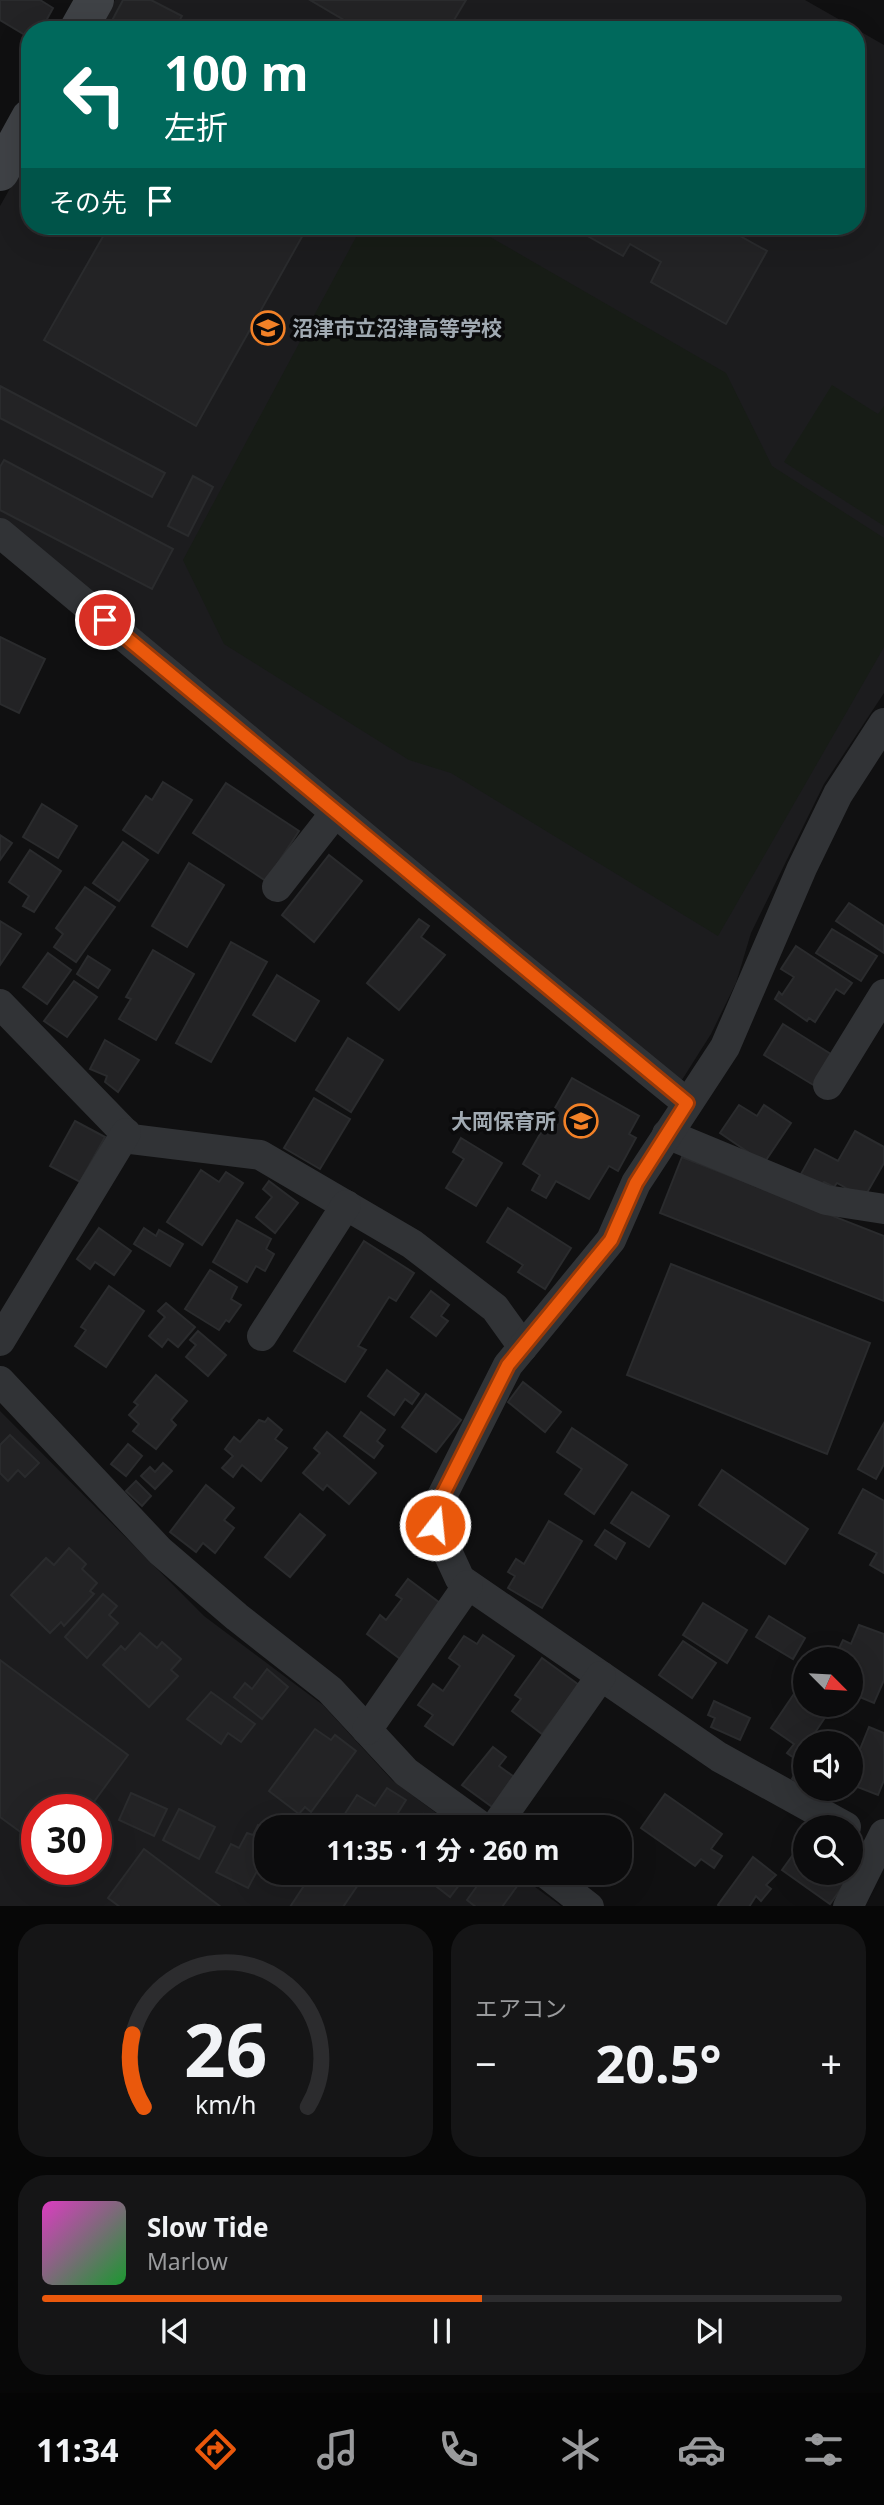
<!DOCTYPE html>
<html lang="ja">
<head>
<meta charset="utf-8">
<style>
  body { margin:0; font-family:"Noto Sans","Noto Sans JP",sans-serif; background:#151516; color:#f1f3f6; height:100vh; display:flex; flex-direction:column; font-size:26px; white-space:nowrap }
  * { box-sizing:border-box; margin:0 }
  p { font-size:23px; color:#9a9b9d }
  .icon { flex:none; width:38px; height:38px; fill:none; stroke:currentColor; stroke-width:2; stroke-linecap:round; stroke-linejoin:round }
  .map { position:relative; height:1906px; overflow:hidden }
  .side { display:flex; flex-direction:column; gap:18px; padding:18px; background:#070707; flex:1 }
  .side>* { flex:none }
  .hud { position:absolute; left:21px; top:21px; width:844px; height:214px; border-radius:28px; box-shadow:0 7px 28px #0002,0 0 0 2px #2c2c2e; background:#00695c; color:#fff; overflow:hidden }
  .needle { width:46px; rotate:114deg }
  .controls { position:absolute; left:793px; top:1647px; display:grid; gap:14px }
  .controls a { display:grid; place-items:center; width:70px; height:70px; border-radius:50%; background:#0c0c0d; box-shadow:0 7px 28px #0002,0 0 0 2px #2c2c2e; font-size:35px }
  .speed { position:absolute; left:21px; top:1794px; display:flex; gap:14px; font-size:35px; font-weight:700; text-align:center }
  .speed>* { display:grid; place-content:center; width:91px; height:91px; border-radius:50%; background:#0c0c0d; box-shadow:0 7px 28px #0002,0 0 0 2px #2c2c2e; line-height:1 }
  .speed .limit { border:10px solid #d22; background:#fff; color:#111 }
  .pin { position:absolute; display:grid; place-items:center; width:60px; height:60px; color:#fff; margin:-30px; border:4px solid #fff; border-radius:50%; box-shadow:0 2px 7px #0007 }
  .me { position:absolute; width:77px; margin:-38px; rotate:16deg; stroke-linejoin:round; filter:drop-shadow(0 0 5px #0008) }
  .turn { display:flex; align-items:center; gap:24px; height:147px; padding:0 28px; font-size:32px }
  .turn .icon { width:91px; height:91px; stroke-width:2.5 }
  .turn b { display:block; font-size:49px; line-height:60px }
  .then { display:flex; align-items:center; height:66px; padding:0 28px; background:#0003; gap:14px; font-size:26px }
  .big { font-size:52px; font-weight:700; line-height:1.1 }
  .side .widget { flex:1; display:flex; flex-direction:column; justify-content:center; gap:10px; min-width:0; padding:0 24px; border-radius:28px; background:#151516 }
  .side .dial { align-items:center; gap:0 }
  .dial svg { height:182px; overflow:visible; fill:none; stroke:#2c2c2e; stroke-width:7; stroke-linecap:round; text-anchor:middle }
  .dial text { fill:#f1f3f6; stroke:none }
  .song { display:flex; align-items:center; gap:21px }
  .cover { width:84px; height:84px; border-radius:10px; background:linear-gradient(135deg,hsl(310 70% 55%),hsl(130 70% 35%)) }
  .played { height:7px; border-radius:4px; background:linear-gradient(90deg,#ea580c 55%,#2c2c2e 55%) }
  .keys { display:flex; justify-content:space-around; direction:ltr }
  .heat { display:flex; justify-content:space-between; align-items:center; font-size:38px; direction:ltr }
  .side .tiles { flex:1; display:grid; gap:18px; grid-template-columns:1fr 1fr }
  .widget:last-child { grid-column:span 2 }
  .trip { position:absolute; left:254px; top:1815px; width:378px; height:70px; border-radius:28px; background:#0c0c0d; box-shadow:0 7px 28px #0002,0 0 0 2px #2c2c2e; font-weight:700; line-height:70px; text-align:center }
  .tab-bar { display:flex; height:112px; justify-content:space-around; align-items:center; background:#050505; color:#9a9b9d }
  .tab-bar .icon { width:49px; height:49px }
  .tab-bar .current { color:#ea580c }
  .tab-bar b { font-size:32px; color:#f1f3f6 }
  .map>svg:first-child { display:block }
</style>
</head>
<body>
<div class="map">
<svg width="884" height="1907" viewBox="0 0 884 1907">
  <rect width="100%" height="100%" fill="#101011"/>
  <g fill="#1c1c1e" fill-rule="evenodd">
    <path d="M115 0H805L884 45V693L824 784 751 933 736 983 711 1034 680 1083 0 521V206L30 153V226H856V30H98Z"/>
    <path d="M0 1411 204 1616 323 1705 392 1780 455 1827H266V1872L516 1873 561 1906H0ZM37 1810H96V1869H37Z"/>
  </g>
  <g fill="#171c16">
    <path d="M362 226H471L726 373 772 466 884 538V647L718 936 451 773 409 760 224 644 183 560Z"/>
    <path d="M832 385 878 414 884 406V526L784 462Z"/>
  </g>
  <g fill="#232325" stroke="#2a2b2d" stroke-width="2">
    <path d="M0 0H40L53 8 41 30H30V38L0 20Z"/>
    <path d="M123 0H151L182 16 174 30H107Z"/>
    <path d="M310 0H466L448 30H361Z"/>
    <path d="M109 226H308L196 426 44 340Z"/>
    <path d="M570 226H722L767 251 726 324 651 282 661 262 630 244 623 256Z"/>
    <path d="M0 386 165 473 152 497 0 418Z"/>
    <path d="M4 460 173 549 152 589 0 510V467Z"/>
    <path d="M193 476 213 487 188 536 168 526Z"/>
    <path d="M0 637 45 659 19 713 0 704Z"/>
    <path d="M163 782 192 800 158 853 123 830 146 796 152 800Z"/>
    <path d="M226 783 299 831 266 881 193 833Z"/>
    <path d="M42 804 77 826 58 858 23 837Z"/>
    <path d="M0 835 12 843 0 860Z"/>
    <path d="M123 842 148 860 119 901 93 883Z"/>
    <path d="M30 850 61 871 34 912 23 906 29 896 9 882Z"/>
    <path d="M329 855 362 881 314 942 282 915Z"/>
    <path d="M189 863 224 885 187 947 152 926Z"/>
    <path d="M85 887 115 907 76 962 54 947 63 934 56 928Z"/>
    <path d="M849 903 884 926V953L836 921Z"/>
    <path d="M419 919 429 926 421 937 445 955 399 1010 367 983Z"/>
    <path d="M0 921 21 934 0 965Z"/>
    <path d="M832 929 877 956 861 981 816 953Z"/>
    <path d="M231 942 267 962 211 1062 176 1043Z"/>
    <path d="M796 946 852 983 844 994 836 989 815 1022 809 1018 807 1021 775 999 779 992 782 995 794 977 781 969Z"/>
    <path d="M153 950 194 974 156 1040 119 1019 131 999 126 997Z"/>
    <path d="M48 953 71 970 47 1004 23 987Z"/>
    <path d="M88 956 110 970 98 988 77 974Z"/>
    <path d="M277 975 319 1001 295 1041 253 1015Z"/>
    <path d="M74 981 97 997 67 1037 44 1021Z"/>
    <path d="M783 1024 834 1056 815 1086 764 1055Z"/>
    <path d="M348 1038 383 1060 351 1112 316 1090Z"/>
    <path d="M105 1040 139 1060 118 1092 105 1082 107 1076 90 1069Z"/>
    <path d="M572 1078 639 1116 629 1134 636 1138 618 1171 609 1166 589 1199 556 1181 546 1198 532 1190 540 1175 523 1164Z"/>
    <path d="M314 1098 350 1119 320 1169 284 1148Z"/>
    <path d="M739 1105 757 1116 764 1105 791 1123 764 1163 720 1133Z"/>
    <path d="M75 1121 105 1137 80 1182 50 1166Z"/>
    <path d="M855 1131 884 1147V1163L864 1198 837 1183 834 1187 824 1182 822 1186 801 1174 815 1149 838 1161Z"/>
    <path d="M461 1138 502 1163 476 1206 446 1188 464 1159 453 1152Z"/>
    <path d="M682 1157 884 1236V1301L660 1213Z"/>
    <path d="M201 1170 219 1182 226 1172 243 1183 202 1245 167 1222Z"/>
    <path d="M269 1181 298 1203 275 1233 256 1217 272 1197 263 1189Z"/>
    <path d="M508 1208 571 1248 545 1289 518 1272 523 1265 487 1242Z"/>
    <path d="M237 1220 271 1239 266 1249 274 1254 265 1271 256 1266 247 1282 213 1262Z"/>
    <path d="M99 1228 131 1251 114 1275 95 1262 90 1269 77 1259Z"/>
    <path d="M144 1228 156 1236 159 1230 183 1244 170 1266 134 1244Z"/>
    <path d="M364 1241 414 1273 396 1301 389 1297 358 1346 366 1350 345 1382 294 1351Z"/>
    <path d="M671 1264 870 1343 827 1454 627 1375Z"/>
    <path d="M210 1270 237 1287 231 1299 241 1305 229 1322 226 1320 219 1330 185 1309Z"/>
    <path d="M109 1286 144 1311 106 1367 75 1346 86 1330 81 1327Z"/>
    <path d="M431 1291 449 1305 441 1316 448 1321 436 1336 411 1317Z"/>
    <path d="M166 1303 195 1327 178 1347 168 1339 162 1347 149 1336 165 1317 158 1311Z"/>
    <path d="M198 1331 226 1355 208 1376 186 1357 196 1345 190 1340Z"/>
    <path d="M387 1370 419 1394 412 1404 405 1399 394 1415 368 1396Z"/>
    <path d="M156 1375 187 1401 171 1420 176 1425 156 1449 133 1431 139 1424 129 1415 138 1405 134 1402Z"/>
    <path d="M523 1382 561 1412 545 1432 508 1402Z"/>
    <path d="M426 1394 461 1420 436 1452 402 1427Z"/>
    <path d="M361 1412 385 1430 377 1441 383 1446 374 1458 344 1436Z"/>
    <path d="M268 1418 282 1430 275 1439 287 1448 261 1481 242 1465 233 1477 222 1468 233 1456 225 1449 234 1437 240 1442 259 1420 265 1422Z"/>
    <path d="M884 1423V1464L876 1479 858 1469Z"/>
    <path d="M572 1428 627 1465 594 1514 565 1494 582 1469 557 1452Z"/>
    <path d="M327 1432 376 1473 349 1504 327 1485 323 1490 303 1473 320 1453 314 1448Z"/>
    <path d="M10 1435 39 1463 25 1477 18 1470 8 1481 0 1473V1445Z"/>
    <path d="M128 1444 142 1456 126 1476 111 1464Z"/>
    <path d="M163 1463 172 1471 155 1489 141 1476 150 1467 155 1472Z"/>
    <path d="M722 1470 808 1529 785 1564 699 1505Z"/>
    <path d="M136 1481 151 1496 142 1506 126 1491Z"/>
    <path d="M206 1485 234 1508 224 1520 234 1528 215 1553 203 1543 196 1552 170 1532Z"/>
    <path d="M863 1489 884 1501V1573L870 1565 877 1553 839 1533Z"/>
    <path d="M632 1492 669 1516 649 1547 611 1523Z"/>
    <path d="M300 1514 325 1535 290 1577 265 1557Z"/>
    <path d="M549 1521 582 1541 542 1608 508 1588 515 1576 508 1572 516 1559 524 1564Z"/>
    <path d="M605 1530 625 1543 616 1559 595 1545Z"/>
    <path d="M69 1548 86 1564 82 1569 97 1583 90 1591 94 1594 64 1626 61 1622 50 1633 11 1595 46 1558 54 1565Z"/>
    <path d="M408 1579 444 1606 403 1661 367 1634 380 1615 386 1620 402 1599 396 1595Z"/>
    <path d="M103 1594 117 1606 109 1615 118 1623 87 1658 65 1637Z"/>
    <path d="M703 1603 747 1630 727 1663 683 1635Z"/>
    <path d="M769 1616 805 1638 793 1659 756 1637Z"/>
    <path d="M859 1625 884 1634V1680L874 1703 850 1693V1659H834L843 1640 851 1644Z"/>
    <path d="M140 1633 157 1648 162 1642 181 1659 171 1670 178 1676 149 1707 103 1665 121 1646 125 1650Z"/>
    <path d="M483 1635 514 1656 453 1745 425 1726 433 1715 418 1705 433 1684 443 1691 460 1666 449 1658 464 1636 477 1644Z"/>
    <path d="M683 1641 716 1663 692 1698 659 1675Z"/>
    <path d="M542 1658 579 1685 542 1734 512 1711 521 1699 515 1695Z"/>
    <path d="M0 1660 128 1755 88 1810H37V1844L0 1817Z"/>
    <path d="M267 1669 288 1687 262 1719 234 1697 245 1683 252 1689Z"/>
    <path d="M804 1679 805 1704H834L808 1743H805V1748L797 1760 787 1753 794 1744 771 1728Z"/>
    <path d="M211 1692 255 1724 241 1742 228 1733 221 1744 187 1719Z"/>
    <path d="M714 1701 750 1718 740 1740 711 1727 715 1718 708 1715Z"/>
    <path d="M869 1727 884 1733V1780L878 1795 850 1784V1774Z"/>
    <path d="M315 1729 331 1740 335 1735 356 1751 311 1812 305 1807 299 1814 269 1791Z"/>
    <path d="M493 1747 506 1757 499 1766 517 1779 495 1809 462 1785Z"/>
    <path d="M803 1759 805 1760V1787L792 1779Z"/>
    <path d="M387 1788 406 1800 389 1827 337 1826 357 1795 375 1806Z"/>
    <path d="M131 1793 167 1809 154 1836 119 1820Z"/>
    <path d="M665 1794 722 1834 711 1849 722 1856 714 1868 701 1859 695 1866 641 1828Z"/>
    <path d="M179 1809 215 1827 199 1859 163 1840Z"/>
    <path d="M424 1814 441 1827H414Z"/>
    <path d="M258 1825 266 1829V1854L248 1888 216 1872 231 1844 239 1848 247 1833 253 1835Z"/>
    <path d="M805 1838V1872H850V1864L856 1868 830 1904 782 1870Z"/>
    <path d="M144 1849 221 1907H120L108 1898Z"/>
    <path d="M753 1857 776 1875 766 1885 771 1889 761 1901 756 1896 749 1907H720L718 1905Z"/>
    <path d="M313 1872H353L362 1879 343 1907H290Z"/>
    <path d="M406 1872H469L450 1897 419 1873 415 1879Z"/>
    <path d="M487 1872H507L520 1882 502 1907H476L467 1900Z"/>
  </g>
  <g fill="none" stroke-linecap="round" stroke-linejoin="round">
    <g stroke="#313336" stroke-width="30">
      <path d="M0 533 512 960 687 1103"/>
      <path d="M277 887 335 813"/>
      <path d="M0 1004 131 1139 260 1155 412 1244 495 1308 523 1347 508 1365 435 1510V1525L460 1579 719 1757 846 1827"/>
      <path d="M828 1085 884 994"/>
      <path d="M667 1134 826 1200 884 1209"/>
      <path d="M262 1336 346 1205"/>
      <path d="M0 1341 126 1133"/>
      <path d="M523 1347 611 1240 636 1183 725 1047 802 868 838 794 884 723"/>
      <path d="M0 1381 160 1551 237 1617 330 1690 406 1772 482 1827"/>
      <path d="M367 1730 468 1585"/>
      <path d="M495 1827 601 1676"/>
      <path d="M544 1872 589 1907"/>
      <path d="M848 1907 884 1834"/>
    </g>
    <g stroke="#3f4246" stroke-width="38">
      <path d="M78 30 95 0"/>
      <path d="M0 172 30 118"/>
    </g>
  </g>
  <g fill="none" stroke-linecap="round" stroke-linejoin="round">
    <defs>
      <path id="route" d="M105 620 687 1103 636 1183 611 1240 508 1365 435 1510V1525"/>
    </defs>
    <use href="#route" stroke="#983908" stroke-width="18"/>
    <use href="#route" stroke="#ea580c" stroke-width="12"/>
  </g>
  <defs>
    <symbol id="school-ring" viewBox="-11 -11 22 22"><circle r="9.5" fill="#0b0b0c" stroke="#f28127" stroke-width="1.5"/><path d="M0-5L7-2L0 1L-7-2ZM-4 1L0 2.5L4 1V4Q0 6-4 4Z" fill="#f28127"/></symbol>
  </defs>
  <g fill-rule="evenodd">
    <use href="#school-ring" x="249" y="309" width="38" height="38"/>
    <use href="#school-ring" x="562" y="1102" width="38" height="38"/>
  </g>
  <g text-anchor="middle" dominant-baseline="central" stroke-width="7" stroke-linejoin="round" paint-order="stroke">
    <g font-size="21" font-weight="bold" fill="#a1aab2" stroke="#0b0b0c" text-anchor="start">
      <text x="292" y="328">沼津市立沼津高等学校</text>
      <text x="556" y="1121" text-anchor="end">大岡保育所</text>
    </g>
  </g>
</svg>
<div class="controls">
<a><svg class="needle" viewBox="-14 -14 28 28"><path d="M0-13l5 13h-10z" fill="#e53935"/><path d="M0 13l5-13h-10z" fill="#9a9b9d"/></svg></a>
<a><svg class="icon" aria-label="sound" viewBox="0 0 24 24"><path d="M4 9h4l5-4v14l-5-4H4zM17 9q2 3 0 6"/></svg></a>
<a><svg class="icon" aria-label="search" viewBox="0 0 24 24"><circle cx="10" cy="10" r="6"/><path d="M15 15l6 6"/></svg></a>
</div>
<div class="speed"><div class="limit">30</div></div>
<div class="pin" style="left:105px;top:620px;background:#d93025"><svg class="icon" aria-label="arrive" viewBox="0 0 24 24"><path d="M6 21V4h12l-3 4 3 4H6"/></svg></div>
<svg class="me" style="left:435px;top:1525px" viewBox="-20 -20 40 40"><circle r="17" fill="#ea580c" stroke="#fff" stroke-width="3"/><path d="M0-11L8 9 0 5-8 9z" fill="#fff"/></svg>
<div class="trip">11:35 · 1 分 · 260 m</div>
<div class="hud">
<div class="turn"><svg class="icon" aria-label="left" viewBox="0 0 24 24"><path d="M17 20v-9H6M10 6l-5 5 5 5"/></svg><div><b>100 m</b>左折</div></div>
<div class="then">その先<svg class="icon" aria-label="arrive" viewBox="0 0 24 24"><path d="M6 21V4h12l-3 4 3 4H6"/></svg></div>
</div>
</div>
<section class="side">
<div class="tiles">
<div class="widget dial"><svg viewBox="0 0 100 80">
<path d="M14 69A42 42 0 1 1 86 69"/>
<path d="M14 69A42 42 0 0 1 9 37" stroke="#ea580c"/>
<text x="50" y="56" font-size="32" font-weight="700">26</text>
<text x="50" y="72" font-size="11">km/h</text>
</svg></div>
<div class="widget"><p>エアコン</p>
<div class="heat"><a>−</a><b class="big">20.5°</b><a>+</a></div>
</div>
<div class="widget">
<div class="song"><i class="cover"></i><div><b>Slow Tide</b><p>Marlow</p></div></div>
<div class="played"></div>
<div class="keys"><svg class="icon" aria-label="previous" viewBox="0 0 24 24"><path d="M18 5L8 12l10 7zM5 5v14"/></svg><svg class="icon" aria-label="pause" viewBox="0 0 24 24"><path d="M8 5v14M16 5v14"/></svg><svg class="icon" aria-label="next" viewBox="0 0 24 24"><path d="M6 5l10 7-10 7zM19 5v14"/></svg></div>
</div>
</div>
</section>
<nav class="tab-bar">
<b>11:34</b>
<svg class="icon current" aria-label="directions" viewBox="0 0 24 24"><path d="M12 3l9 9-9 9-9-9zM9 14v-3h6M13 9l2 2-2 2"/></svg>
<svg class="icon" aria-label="music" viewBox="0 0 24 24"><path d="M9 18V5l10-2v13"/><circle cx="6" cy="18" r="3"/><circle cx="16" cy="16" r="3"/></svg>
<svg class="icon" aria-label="phone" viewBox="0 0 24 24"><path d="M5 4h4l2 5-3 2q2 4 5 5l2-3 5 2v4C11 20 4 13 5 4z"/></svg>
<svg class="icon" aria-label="climate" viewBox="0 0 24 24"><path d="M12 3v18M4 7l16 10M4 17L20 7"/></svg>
<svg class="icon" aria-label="car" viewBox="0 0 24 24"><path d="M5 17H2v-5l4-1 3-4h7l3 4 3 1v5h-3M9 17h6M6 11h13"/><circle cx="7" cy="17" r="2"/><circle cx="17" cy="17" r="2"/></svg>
<svg class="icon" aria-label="filters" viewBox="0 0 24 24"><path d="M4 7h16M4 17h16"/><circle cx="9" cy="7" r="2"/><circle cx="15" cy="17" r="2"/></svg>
</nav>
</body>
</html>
